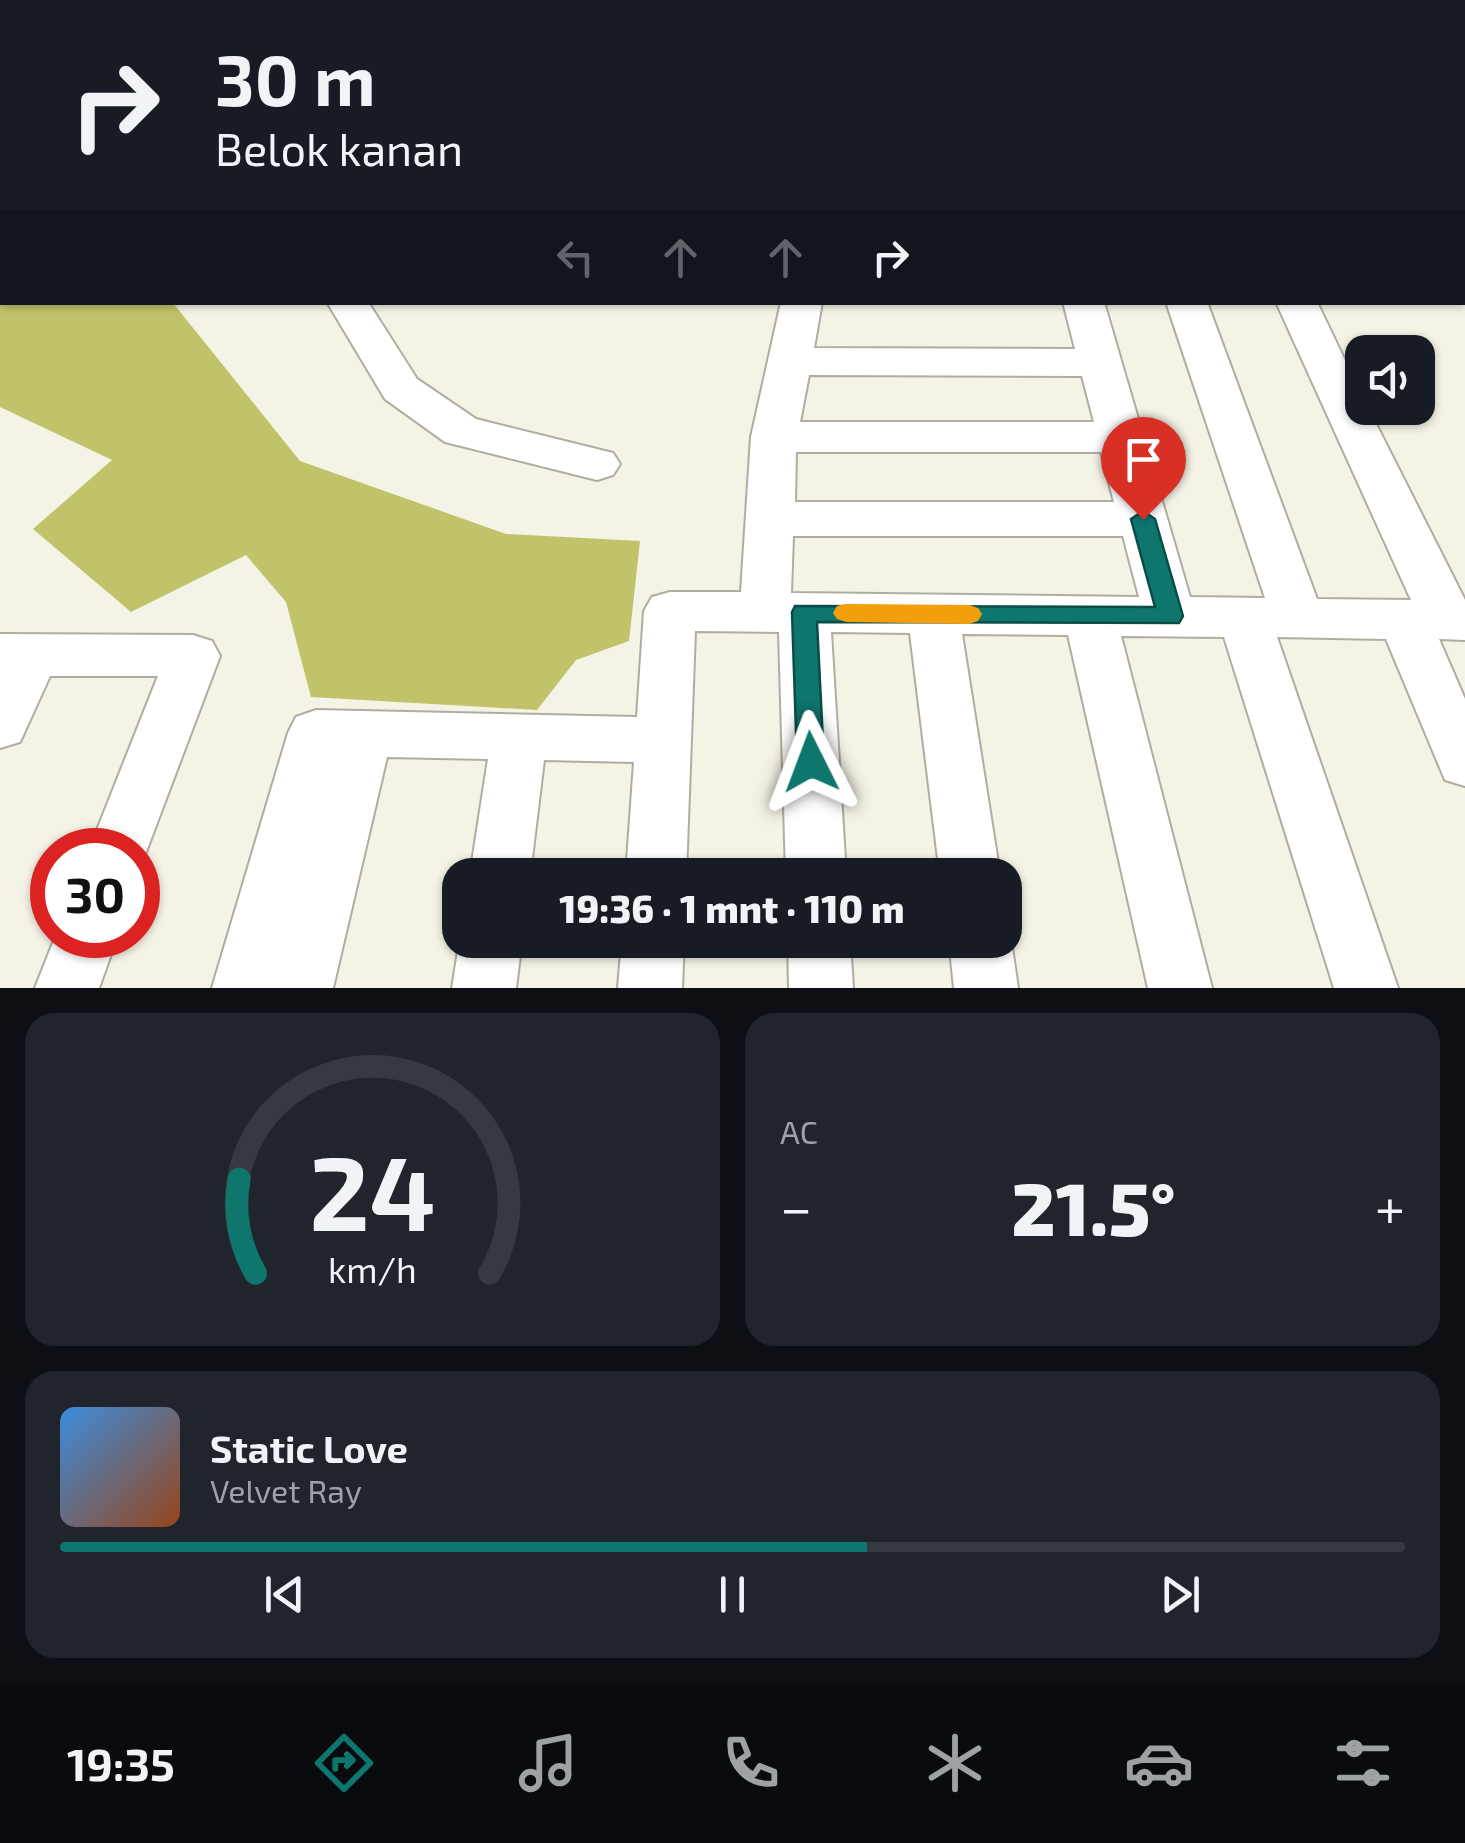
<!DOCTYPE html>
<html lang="id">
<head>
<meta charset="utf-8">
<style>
  body { margin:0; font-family:"Exo 2",sans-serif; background:#20242c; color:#f1f3f6; height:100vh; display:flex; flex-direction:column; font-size:38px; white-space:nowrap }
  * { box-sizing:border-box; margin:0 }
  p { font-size:32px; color:#9ea1a6 }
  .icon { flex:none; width:55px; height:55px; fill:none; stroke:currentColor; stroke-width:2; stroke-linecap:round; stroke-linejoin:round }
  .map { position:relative; height:988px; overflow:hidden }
  .details { display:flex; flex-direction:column; gap:25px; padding:25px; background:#0d0f14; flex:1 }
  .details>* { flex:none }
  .banner { position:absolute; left:0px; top:0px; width:1465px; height:305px; box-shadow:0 2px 8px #0004; background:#171b24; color:#f1f3f6; overflow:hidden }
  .buttons { position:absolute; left:1345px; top:335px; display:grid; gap:20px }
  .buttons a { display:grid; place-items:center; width:90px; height:90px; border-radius:20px; background:#171b24; box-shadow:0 2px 8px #0004; font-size:50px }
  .speed { position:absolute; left:30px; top:828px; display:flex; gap:20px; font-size:50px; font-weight:700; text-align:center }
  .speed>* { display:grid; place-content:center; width:130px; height:130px; border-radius:50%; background:#171b24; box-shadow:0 2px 8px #0004; line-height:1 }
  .speed .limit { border:15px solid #d22; background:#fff; color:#111 }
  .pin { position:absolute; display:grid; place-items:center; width:85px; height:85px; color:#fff; margin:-102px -42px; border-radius:50% 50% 50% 0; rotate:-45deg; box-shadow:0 0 10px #0007 }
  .pin .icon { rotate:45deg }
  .me { position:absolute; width:110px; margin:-55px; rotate:357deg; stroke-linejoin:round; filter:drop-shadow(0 0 8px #0008) }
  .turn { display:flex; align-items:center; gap:35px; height:210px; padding:0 50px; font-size:45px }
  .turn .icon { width:130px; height:130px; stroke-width:2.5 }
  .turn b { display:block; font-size:70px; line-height:85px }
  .lanes { display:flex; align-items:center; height:95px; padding:0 50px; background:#0003; justify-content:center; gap:50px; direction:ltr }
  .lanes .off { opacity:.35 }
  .big { font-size:75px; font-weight:800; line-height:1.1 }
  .details .widget { flex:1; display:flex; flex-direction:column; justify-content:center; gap:15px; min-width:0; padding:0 35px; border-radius:30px; background:#20242c }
  .details .dial { align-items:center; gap:0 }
  .dial svg { height:260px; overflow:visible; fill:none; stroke:#363941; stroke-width:7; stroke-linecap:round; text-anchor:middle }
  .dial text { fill:#f1f3f6; stroke:none }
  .song { display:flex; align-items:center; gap:30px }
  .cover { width:120px; height:120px; border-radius:15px; background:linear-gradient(135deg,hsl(210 70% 55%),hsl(20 70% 35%)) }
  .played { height:10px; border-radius:5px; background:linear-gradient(90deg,#0f766e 60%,#363941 60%) }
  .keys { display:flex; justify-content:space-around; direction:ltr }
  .heat { display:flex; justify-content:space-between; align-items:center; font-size:55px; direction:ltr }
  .details .tiles { flex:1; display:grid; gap:25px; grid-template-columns:1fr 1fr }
  .widget:last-child { grid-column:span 2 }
  .trip { position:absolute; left:442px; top:858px; width:580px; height:100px; border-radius:30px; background:#171b24; box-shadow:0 2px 8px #0004; font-weight:800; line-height:100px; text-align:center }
  .menu { display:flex; height:160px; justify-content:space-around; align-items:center; background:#090b0e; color:#9ea1a6 }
  .menu .icon { width:70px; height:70px }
  .menu .on { color:#0f766e }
  .menu b { font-size:45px; color:#f1f3f6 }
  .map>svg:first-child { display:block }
</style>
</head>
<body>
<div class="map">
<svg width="1465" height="988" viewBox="0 0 1465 988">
  <rect width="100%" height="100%" fill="#f5f3e5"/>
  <g fill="#c0c36a">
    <path d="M517 0H1465V217L1462 2Z"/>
    <path d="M0 141 2 302 173 303 300 461 506 534 640 541 629 641 576 660 537 710 311 697 286 602 246 555 131 612 33 529 112 460 0 407Z"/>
  </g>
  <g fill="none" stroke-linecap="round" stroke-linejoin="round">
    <defs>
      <g id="minor">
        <path d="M1306 0H1339L1340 2H1307Z"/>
        <path d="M2 42V62L0 63V43Z"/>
        <path d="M1462 243 1465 244V273L1462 272Z"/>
        <path d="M327 302H368L417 379 476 419 613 453 620 464 613 475 597 480 445 442 385 399Z"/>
        <path d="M781 302H822L814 348 1075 349 1063 302H1104L1190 597 1265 598 1166 302H1207L1317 599 1411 600 1276 302H1317L1362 396V408H1368L1465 600V640L1439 639 1465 699V786L1445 780 1386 639 1277 637 1398 988H1334L1224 637 1121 636 1212 988H1148L1068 635 962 634 1000 875H940L910 633 831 632 846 875H786L779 632 695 631 686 875H626L634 762 544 760 530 875H470L488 759 387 757 333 988H212L288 733 296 717 316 710 637 717 644 611 652 597 670 592H741L751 437ZM809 375 1082 376 1094 422H800ZM796 452H1101L1114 502H795ZM793 536H1123L1139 597 791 593Z"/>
        <path d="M0 634 193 635 212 641 220 656 140 868 138 850H89L158 676H50L20 742 0 748Z"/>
        <path d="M1005 926 1011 940 1018 988H954L949 940H1005Z"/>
        <path d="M56 935H118L99 988H35Z"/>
        <path d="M460 939 522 940 516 988H452Z"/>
        <path d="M622 940H684L682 988H618Z"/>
        <path d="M788 940H850L853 988H789Z"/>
      </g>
    </defs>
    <use href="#minor" stroke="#b0ada0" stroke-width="4"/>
    <path stroke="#a4a298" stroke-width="5" stroke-dasharray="8 4" stroke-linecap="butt" d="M847 0 851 2"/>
    <use href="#minor" fill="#fff" fill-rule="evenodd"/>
  </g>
  <path fill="#0f766e" stroke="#0a4d48" stroke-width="2.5" d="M1143 511 1155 519 1183 616 1179 623 817 622 824 762 820 770 811 774 801 770 797 762 792 612 795 606 1155 607 1131 519Z"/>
  <path fill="#f59e0b" d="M846 604 969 605 978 608 982 614 978 621 969 624 846 622 837 619 833 613 837 606Z"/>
</svg>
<div class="buttons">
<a><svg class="icon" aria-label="sound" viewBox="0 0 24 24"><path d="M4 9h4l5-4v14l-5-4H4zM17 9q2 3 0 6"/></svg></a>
</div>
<div class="speed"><div class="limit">30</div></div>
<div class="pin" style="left:1143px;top:519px;background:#d93025"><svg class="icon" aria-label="arrive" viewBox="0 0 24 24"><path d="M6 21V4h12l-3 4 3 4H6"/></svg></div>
<svg class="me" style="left:811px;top:762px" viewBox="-20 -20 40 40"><path d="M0-17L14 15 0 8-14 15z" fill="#0f766e" stroke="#fff" stroke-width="4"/></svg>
<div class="trip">19:36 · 1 mnt · 110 m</div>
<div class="banner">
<div class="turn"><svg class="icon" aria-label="right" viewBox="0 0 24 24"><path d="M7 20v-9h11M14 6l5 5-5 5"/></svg><div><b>30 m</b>Belok kanan</div></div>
<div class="lanes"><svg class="icon off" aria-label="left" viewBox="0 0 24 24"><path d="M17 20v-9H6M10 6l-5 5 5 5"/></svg><svg class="icon off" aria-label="ahead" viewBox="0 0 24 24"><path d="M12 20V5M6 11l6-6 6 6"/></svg><svg class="icon off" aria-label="ahead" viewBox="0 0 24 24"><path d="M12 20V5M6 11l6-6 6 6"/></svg><svg class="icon" aria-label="right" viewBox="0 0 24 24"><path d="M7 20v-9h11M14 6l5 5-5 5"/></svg></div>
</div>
</div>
<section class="details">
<div class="tiles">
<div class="widget dial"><svg viewBox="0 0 100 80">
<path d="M14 69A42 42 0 1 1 86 69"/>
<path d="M14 69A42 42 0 0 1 9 40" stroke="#0f766e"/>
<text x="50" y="56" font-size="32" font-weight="700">24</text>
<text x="50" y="72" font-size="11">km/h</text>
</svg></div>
<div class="widget"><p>AC</p>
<div class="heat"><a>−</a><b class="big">21.5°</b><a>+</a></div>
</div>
<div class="widget">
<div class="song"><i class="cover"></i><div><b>Static Love</b><p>Velvet Ray</p></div></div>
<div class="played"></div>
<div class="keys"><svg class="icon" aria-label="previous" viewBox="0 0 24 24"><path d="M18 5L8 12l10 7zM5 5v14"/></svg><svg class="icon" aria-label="pause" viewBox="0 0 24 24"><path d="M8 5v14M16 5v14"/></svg><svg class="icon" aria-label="next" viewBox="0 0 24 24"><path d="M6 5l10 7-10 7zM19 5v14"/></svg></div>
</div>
</div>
</section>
<nav class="menu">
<b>19:35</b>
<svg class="icon on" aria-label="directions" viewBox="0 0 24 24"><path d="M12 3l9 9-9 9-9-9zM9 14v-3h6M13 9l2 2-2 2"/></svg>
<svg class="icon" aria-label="music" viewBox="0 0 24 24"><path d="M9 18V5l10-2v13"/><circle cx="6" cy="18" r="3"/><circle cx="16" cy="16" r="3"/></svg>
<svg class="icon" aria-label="phone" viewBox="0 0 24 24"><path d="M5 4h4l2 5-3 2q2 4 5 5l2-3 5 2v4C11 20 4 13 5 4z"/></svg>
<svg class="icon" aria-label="climate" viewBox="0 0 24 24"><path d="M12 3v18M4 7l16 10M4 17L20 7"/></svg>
<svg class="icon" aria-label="car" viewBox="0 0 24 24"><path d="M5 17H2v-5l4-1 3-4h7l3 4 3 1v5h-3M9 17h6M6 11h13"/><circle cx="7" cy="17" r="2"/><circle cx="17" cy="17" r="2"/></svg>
<svg class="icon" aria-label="filters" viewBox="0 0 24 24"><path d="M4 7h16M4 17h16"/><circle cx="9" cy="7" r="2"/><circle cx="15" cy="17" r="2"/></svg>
</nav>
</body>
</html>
